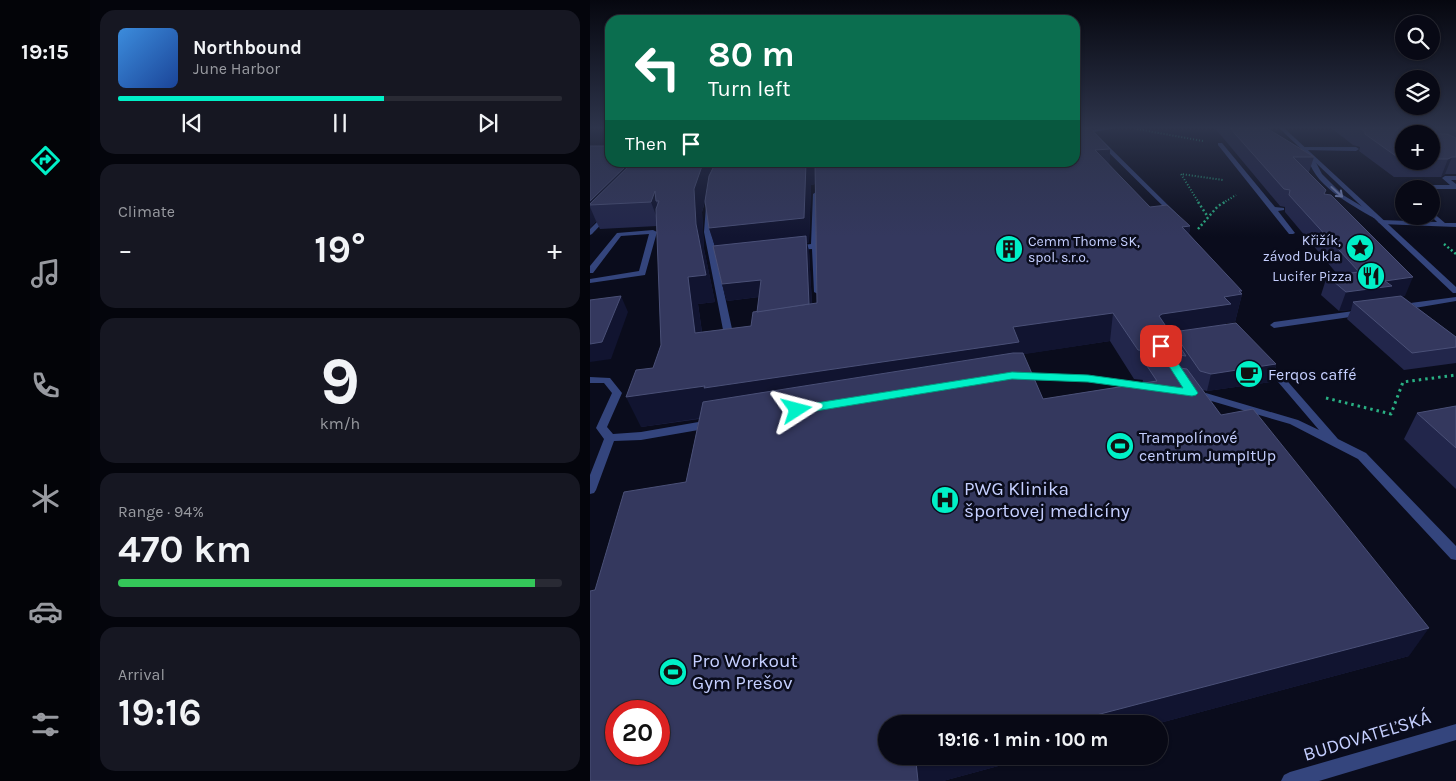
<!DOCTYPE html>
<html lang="en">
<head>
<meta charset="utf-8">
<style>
  body { margin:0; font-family:Karla,sans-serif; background:#161722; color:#f1f3f6; height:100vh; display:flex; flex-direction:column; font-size:19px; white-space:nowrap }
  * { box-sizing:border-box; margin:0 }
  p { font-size:16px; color:#989aa0 }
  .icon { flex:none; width:28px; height:28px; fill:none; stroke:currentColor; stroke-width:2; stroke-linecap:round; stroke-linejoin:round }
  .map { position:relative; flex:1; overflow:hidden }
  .details { display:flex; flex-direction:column; gap:10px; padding:10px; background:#04050c; width:500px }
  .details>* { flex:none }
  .banner { position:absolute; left:15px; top:15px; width:475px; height:152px; border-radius:15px; box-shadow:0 1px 4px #0004,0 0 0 1px #292a34; background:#0b6e4f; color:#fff; overflow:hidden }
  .buttons { position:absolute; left:805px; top:15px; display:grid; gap:10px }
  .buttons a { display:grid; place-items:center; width:45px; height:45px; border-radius:50%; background:#080915; box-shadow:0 1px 4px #0004,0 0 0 1px #292a34; font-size:25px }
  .speed { position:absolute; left:15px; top:700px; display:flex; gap:10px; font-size:25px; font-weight:700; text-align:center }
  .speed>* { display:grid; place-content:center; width:65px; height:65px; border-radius:50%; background:#080915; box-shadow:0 1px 4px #0004,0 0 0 1px #292a34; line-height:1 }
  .speed .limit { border:8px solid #d22; background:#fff; color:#111 }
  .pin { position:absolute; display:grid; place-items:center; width:42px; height:42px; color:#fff; margin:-21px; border-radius:10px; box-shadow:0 2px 8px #0006 }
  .me { position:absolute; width:55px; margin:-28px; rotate:81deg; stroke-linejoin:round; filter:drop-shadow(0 0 4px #0008) }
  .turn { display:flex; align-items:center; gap:18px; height:105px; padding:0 20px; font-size:22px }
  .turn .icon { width:65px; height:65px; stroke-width:2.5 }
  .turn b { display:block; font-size:35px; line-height:42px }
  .then { display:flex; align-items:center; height:48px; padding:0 20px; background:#0003; gap:10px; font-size:19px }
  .big { font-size:38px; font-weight:700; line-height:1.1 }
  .details .widget { flex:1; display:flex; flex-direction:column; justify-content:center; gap:8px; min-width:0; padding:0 18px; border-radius:15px; background:#161722 }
  .details .dial { align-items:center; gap:0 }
  .dial b { font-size:65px; line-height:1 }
  .song { display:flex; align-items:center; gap:15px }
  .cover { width:60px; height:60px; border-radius:8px; background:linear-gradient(135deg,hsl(210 70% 55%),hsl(220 70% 35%)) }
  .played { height:5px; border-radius:2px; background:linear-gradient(90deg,#00f0c7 60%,#292a34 60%) }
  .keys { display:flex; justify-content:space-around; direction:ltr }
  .heat { display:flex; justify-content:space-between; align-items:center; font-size:28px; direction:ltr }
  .charge { height:8px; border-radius:4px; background:linear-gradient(90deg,#34c759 94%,#292a34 0) }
  .trip { position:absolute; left:288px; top:715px; width:290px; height:50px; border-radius:25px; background:#080915; box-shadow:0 1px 4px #0004,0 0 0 1px #292a34; font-weight:700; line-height:50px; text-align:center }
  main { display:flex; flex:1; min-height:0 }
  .dock { display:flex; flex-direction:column; width:90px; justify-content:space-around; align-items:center; background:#030408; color:#989aa0 }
  .dock .icon { width:35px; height:35px }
  .dock .on { color:#00f0c7 }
  .dock b { font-size:22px; color:#f1f3f6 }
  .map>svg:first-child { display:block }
</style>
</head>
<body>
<main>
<nav class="dock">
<b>19:15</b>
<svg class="icon on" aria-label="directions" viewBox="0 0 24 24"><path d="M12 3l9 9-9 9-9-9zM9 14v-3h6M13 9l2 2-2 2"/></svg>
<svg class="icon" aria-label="music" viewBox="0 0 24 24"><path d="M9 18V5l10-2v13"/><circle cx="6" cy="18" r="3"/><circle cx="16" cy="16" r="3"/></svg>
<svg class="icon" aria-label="phone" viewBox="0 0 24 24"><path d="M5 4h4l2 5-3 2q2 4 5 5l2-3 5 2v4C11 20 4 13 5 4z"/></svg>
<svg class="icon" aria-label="climate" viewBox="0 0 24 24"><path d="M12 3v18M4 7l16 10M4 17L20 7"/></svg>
<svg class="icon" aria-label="car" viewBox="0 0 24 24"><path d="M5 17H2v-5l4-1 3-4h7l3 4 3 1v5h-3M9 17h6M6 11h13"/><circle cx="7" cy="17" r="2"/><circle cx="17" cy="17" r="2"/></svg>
<svg class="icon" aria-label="filters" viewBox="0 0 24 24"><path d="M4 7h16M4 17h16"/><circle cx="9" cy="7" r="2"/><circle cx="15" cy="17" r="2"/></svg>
</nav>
<section class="details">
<div class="widget">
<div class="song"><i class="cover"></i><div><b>Northbound</b><p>June Harbor</p></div></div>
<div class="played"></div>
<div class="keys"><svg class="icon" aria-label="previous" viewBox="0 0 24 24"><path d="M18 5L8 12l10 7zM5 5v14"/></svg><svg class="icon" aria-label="pause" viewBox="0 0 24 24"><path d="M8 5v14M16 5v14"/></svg><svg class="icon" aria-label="next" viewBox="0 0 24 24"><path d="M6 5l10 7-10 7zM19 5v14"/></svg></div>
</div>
<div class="widget"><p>Climate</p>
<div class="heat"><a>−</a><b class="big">19°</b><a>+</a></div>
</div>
<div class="widget dial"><b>9</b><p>km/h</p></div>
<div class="widget"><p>Range · 94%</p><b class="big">470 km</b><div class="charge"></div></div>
<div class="widget"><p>Arrival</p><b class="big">19:16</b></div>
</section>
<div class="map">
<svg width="866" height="781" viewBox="0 0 866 781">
  <rect width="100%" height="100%" fill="#0a0c1c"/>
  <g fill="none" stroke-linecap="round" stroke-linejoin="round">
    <g stroke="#29b083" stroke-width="2" stroke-dasharray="1 2" stroke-linecap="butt">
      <path d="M547 129 613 141"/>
      <path d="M609 203 591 174 633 180"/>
      <path d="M633 203 646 195"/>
    </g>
    <g stroke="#29b083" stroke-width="2.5" stroke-dasharray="2 2.5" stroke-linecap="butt">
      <path d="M608 202 618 217"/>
      <path d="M608 229 628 206 635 202"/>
      <path d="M854 244 866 254"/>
    </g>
    <path stroke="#29b083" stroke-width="3" stroke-dasharray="2.5 4" stroke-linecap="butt" d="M736 398 801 414 813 382 866 375"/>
    <g fill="#34457d" fill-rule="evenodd">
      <path d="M517 127H533L504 132 586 213V215H582L497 131Z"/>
      <path d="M628 143H632L685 207 694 208V210L688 211 705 233 703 234H699L628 145Z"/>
      <path d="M714 147H766L769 149 766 151 712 150 711 149Z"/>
      <path d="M718 155H722L732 174 753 195 788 216V218H784C761 205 720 183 718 155Z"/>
      <path d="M855 176H866V180H861L866 184V189H814V191L811 187 814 185H860L852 178Z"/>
      <path d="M226 192 229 194V246L232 292 228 294 224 292 222 249 206 250 202 248 206 246 221 244 223 194Z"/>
      <path d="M119 204 122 206V232L126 255 140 254 144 256 140 258 127 260 144 338 147 340 142 343 137 342 135 340 114 232 116 206Z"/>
      <path d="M841 211 855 223H866V227L791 224 788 222 791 220 847 222 841 216Z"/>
      <path d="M63 230 67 232 55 275 0 283V279L49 271 59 234 31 236 3 273H0V266L27 233Z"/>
      <path d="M866 297V301L813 310 809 307 813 304Z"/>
      <path d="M771 310 774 311V315L684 328 680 325 684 322Z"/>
      <path d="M675 358 678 359 748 439 776 453 866 546V560L861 559 768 459 700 424 601 395 600 393 605 390 609 391 708 420 729 430 672 363 670 361 672 359Z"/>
      <path d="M431 373 498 375 558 384 563 387 558 390 498 381 428 378 426 376 428 374Z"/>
      <path d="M0 377 20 378 32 393 17 427 23 434 51 432 120 420 125 424 120 428 51 440 24 441 6 490 4 493 0 494V475L14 439 6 428 22 393 14 383H0Z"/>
      <path d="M866 724V740L729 781H691L694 775 700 772Z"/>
    </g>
    <g fill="#34457d" fill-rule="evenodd">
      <path d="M688 127H693L866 287V293H863Z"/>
      <path d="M15 214 20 215 2 234 0 235V229Z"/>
    </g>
  </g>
  <g fill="#22264b" fill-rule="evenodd">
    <path d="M624 127H675L724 157 719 172H718L736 190 734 194 815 296H812L866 337V363L814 370 757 319 761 310 749 311 731 295 737 276 748 275 695 212V207L690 206Z"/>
    <path d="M740 127H866V174H855L851 177H804L769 151 770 147 763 145ZM814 134H841V161H814Z"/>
    <path d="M0 146 20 162 520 149 519 165 560 207 600 226 599 234 652 294 645 322 636 323V325L686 364 681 382 617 391 613 390 631 415 819 656 566 724H296V756H445L353 781H0L5 590 96 482 109 419 51 427 63 368 71 345 67 226 10 229 6 221 0 228ZM225 184 227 303 222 304 219 251 217 243 219 242 221 185ZM116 199 119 228 125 246 132 284 137 301 169 297 167 312 161 326 112 332 108 304 125 302 114 249 112 212ZM520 341 544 379 553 380 552 383 453 399 433 354Z"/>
    <path d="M866 406V489L814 439 827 413Z"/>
  </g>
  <g fill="#111430">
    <path d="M520 149 519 170 505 150Z"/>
    <path d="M862 157 855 174 851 177 858 159Z"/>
    <path d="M40 162H63L0 205V201Z"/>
    <path d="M114 162H137L118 189 112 212 114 249 125 302 108 304 116 362 105 333 98 277 104 189 112 166Z"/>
    <path d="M225 162 229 183 221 185 219 242 217 243 219 251 223 324 219 308 127 253 119 228 216 163Z"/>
    <path d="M65 191 66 201 72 219 70 226 61 202Z"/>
    <path d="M0 207 6 221 0 228Z"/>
    <path d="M600 226 596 251 592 227Z"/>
    <path d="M823 277 815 296 763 302 761 310 749 311 756 292 795 281Z"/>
    <path d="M171 280 176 296 137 301 132 284Z"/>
    <path d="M649 291H652L651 295 652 294 645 322 636 323 634 332H583L582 340 569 316 572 314 634 297Z"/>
    <path d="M31 296 38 312 21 359 0 362V344Z"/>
    <path d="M523 313 520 341 429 355 125 416 51 427 36 397 423 327Z"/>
    <path d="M686 364 681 382 617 391 621 374Z"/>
    <path d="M839 628 819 656 566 724H472Z"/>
    <path d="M348 756H445L353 781H328L326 762Z"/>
  </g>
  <g fill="#34385e" stroke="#4a5077" fill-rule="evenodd">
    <path d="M485 127H499L520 149 505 150 560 207 577 205 600 226 592 227 652 291H649L652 294 634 297 641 304 572 314 569 316 596 356 548 350 523 313 423 327 429 342 114 388 115 386 36 397 46 370 63 368 71 345 66 209 69 201H66L65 191 61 202 0 205V204L43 162H114L112 166 104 189 106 224 116 275 98 277 105 333 161 326 163 312 227 303 225 162H485Z"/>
    <path d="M639 127H675L724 157H703L736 190 734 194 741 195 823 277 795 281 802 286 756 292 737 276 769 272 699 195 700 190 694 189Z"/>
    <path d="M766 127H846V134H857L866 138V157H862L858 159H841V134H821L822 130 820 128H811L807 131 809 134H814V159H810L775 134V131Z"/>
    <path d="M859 127H866V131Z"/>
    <path d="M0 146H20V162H40L0 201Z"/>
    <path d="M126 162H217L216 163 214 218 119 228 115 201 119 176Z"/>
    <path d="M216 236 219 304 167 312 171 280 132 284 123 246Z"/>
    <path d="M31 296 12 342 0 344V300Z"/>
    <path d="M811 296 866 337V347L822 353 763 302Z"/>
    <path d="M646 323 686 364 621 374 610 371 583 332Z"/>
    <path d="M423 353H433L453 399 567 381 555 363 597 369 631 415 663 409 839 628 472 724H296V756H348L326 762 328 781H0V591L5 590 34 492 96 482 113 402ZM26 711H69V754H26Z"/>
    <path d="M866 406V448L827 413Z"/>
  </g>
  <defs><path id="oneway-shaft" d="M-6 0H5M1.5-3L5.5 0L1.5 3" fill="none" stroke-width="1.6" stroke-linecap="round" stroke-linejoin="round" transform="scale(1.25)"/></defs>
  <use stroke="#7c8abe" href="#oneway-shaft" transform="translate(747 192) rotate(42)"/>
  <linearGradient id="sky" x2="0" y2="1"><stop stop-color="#06070f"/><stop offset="0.54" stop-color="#2d344b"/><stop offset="1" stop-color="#2d344b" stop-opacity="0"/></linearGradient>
  <rect width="866" height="237" fill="url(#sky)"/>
  <path fill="#00f0c7" stroke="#009c81" d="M571 343 575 344 606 390 608 393 606 395 602 396 498 382 422 379 207 414 201 410 207 406 422 372 498 375 593 388 566 346Z"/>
  <defs>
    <symbol id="sight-disc" viewBox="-11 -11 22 22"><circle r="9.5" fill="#00f0c7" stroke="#0a0c1c"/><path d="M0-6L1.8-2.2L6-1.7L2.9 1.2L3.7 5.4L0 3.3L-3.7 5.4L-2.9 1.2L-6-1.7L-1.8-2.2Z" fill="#111"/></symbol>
    <symbol id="building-disc" viewBox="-11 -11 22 22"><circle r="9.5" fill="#00f0c7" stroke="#0a0c1c"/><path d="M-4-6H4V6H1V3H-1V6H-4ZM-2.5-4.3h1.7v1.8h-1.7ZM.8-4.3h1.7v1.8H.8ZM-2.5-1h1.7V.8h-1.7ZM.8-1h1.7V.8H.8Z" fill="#111"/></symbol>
    <symbol id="restaurant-disc" viewBox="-11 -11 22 22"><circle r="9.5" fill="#00f0c7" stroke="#0a0c1c"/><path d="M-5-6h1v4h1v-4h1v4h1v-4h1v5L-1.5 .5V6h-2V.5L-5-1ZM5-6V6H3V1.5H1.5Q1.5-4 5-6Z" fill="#111"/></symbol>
    <symbol id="cafe-disc" viewBox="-11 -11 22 22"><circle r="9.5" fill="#00f0c7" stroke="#0a0c1c"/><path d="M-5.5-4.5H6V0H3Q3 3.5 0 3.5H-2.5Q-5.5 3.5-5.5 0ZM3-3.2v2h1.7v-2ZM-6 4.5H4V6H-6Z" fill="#111"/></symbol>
    <symbol id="stadium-disc" viewBox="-11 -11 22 22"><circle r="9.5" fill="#00f0c7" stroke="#0a0c1c"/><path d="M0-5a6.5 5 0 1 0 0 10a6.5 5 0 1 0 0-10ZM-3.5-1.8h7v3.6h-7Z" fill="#111"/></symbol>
    <symbol id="hospital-disc" viewBox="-11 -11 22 22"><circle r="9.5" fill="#00f0c7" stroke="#0a0c1c"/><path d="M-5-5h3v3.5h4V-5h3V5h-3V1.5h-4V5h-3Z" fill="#111"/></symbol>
  </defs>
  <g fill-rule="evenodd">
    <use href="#sight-disc" x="754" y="232" width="32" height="32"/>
    <use href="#building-disc" x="403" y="233" width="32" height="32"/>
    <use href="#restaurant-disc" x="765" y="260" width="32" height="32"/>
    <use href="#cafe-disc" x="643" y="358" width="32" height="32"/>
    <use href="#stadium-disc" x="514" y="430" width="32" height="32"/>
    <use href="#hospital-disc" x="339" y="484" width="32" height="32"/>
    <use href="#stadium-disc" x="67" y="656" width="32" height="32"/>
  </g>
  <g text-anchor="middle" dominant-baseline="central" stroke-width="5" stroke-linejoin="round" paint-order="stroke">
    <g font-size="14" fill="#c5cfff" stroke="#0a0c1c" text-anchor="end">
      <text x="751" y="240">Křižík,<tspan x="751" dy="16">závod Dukla</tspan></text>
      <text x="438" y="241" text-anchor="start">Cemm Thome SK,<tspan x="438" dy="16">spol. s.r.o.</tspan></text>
      <text x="762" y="276">Lucifer Pizza</text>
    </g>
    <g font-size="16" fill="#c5cfff" stroke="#0a0c1c" text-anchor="start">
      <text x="678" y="374">Ferqos caffé</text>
      <text x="549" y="437">Trampolínové<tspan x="549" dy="18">centrum JumpItUp</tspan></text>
    </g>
    <g font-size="19" fill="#c5cfff" stroke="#0a0c1c" text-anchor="start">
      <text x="374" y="489">PWG Klinika<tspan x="374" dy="22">športovej medicíny</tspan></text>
      <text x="102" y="661">Pro Workout<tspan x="102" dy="22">Gym Prešov</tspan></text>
    </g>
    <g font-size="19" fill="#c5cfff" stroke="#0a0c1c">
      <text transform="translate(777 736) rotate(-17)">BUDOVATEĽSKÁ</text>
    </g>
  </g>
</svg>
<div class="buttons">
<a><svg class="icon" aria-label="search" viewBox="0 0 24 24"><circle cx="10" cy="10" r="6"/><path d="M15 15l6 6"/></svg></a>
<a><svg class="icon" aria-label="layers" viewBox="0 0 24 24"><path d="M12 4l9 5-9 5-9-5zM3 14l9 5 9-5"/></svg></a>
<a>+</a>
<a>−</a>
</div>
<div class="speed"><div class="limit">20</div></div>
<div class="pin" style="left:571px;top:346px;background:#d93025"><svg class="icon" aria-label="arrive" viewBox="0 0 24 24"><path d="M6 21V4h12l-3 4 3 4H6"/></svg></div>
<svg class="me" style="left:207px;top:410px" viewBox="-20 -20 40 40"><path d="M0-17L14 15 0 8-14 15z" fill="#00f0c7" stroke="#fff" stroke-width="4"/></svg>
<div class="trip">19:16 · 1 min · 100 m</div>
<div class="banner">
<div class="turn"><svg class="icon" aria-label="left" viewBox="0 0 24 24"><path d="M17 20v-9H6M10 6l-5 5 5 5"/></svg><div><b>80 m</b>Turn left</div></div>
<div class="then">Then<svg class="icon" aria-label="arrive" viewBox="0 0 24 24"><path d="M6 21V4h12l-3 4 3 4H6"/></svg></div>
</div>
</div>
</main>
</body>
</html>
